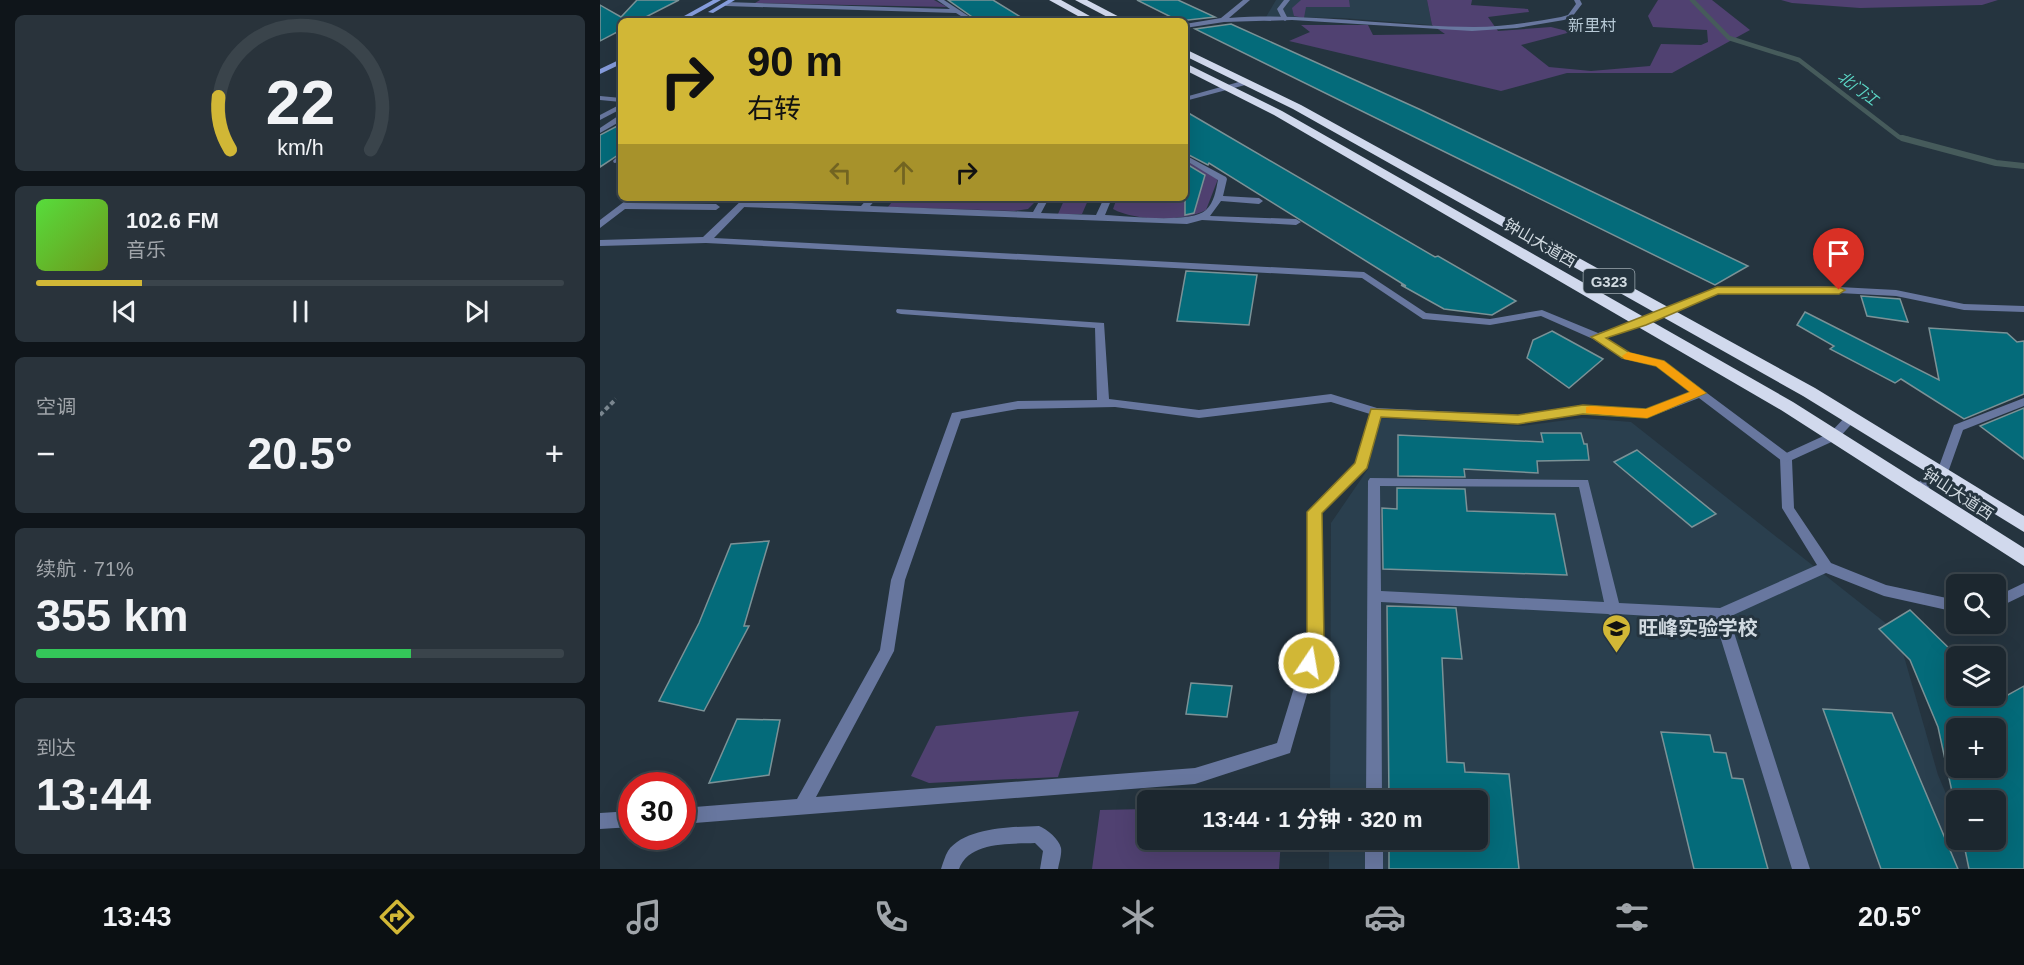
<!DOCTYPE html>
<html lang="zh">
<head>
<meta charset="utf-8">
<style>
  body { margin:0; font-family:Helvetica,"Noto Sans SC",sans-serif; background:#29333b; color:#f1f3f6; height:100vh; display:flex; flex-direction:column; font-size:22px; white-space:nowrap }
  * { box-sizing:border-box; margin:0 }
  p { font-size:20px; color:#a0a5aa }
  .icon { flex:none; width:33px; height:33px; fill:none; stroke:currentColor; stroke-width:2; stroke-linecap:round; stroke-linejoin:round }
  .map { position:relative; flex:1; overflow:hidden }
  .panel { display:flex; flex-direction:column; gap:15px; padding:15px; background:#0f151a; width:600px }
  .panel>* { flex:none }
  .banner { position:absolute; left:18px; top:18px; width:570px; height:183px; border-radius:9px; box-shadow:0 6px 24px #0002,0 0 0 2px #3a444b; background:#d1b736; color:#111; overflow:hidden }
  .fabs { position:absolute; left:1346px; top:574px; display:grid; gap:12px }
  .fabs a { display:grid; place-items:center; width:60px; height:60px; border-radius:9px; background:#1c272f; box-shadow:0 6px 24px #0002,0 0 0 2px #3a444b; font-size:30px }
  .speed { position:absolute; left:18px; top:772px; display:flex; gap:12px; font-size:30px; font-weight:700; text-align:center }
  .speed>* { display:grid; place-content:center; width:78px; height:78px; border-radius:50%; background:#1c272f; box-shadow:0 6px 24px #0002,0 0 0 2px #3a444b; line-height:1 }
  .speed .limit { border:9px solid #d22; background:#fff; color:#111 }
  .pin { position:absolute; display:grid; place-items:center; width:51px; height:51px; color:#fff; margin:-62px -26px; border-radius:50% 50% 50% 0; rotate:-45deg; box-shadow:0 0 6px #0007 }
  .pin .icon { rotate:45deg }
  .me { position:absolute; width:66px; margin:-33px; rotate:12deg; stroke-linejoin:round; filter:drop-shadow(0 0 4px #0008) }
  .turn { display:flex; align-items:center; gap:21px; height:126px; padding:0 30px; font-size:27px }
  .turn .icon { width:78px; height:78px; stroke-width:2.5 }
  .turn b { display:block; font-size:42px; line-height:51px }
  .lanes { display:flex; align-items:center; height:57px; padding:0 30px; background:#0003; justify-content:center; gap:30px; direction:ltr }
  .lanes .off { opacity:.35 }
  .big { font-size:45px; font-weight:700; line-height:1.1 }
  .panel .tile { flex:1; display:flex; flex-direction:column; justify-content:center; gap:9px; min-width:0; padding:0 21px; border-radius:9px; background:#29333b }
  .panel .dial { align-items:center; gap:0 }
  .dial svg { height:156px; overflow:visible; fill:none; stroke:#3a444b; stroke-width:7; stroke-linecap:round; text-anchor:middle }
  .dial text { fill:#f1f3f6; stroke:none }
  .song { display:flex; align-items:center; gap:18px }
  .cover { width:72px; height:72px; border-radius:9px; background:linear-gradient(135deg,hsl(110 70% 55%),hsl(80 70% 35%)) }
  .played { height:6px; border-radius:3px; background:linear-gradient(90deg,#d1b736 20%,#3a444b 20%) }
  .keys { display:flex; justify-content:space-around; direction:ltr }
  .heat { display:flex; justify-content:space-between; align-items:center; font-size:33px; direction:ltr }
  .charge { height:9px; border-radius:4px; background:linear-gradient(90deg,#34c759 71%,#3a444b 0) }
  .trip { position:absolute; left:537px; top:790px; width:351px; height:60px; border-radius:9px; background:#1c272f; box-shadow:0 6px 24px #0002,0 0 0 2px #3a444b; font-weight:700; line-height:60px; text-align:center }
  .dock { display:flex; height:96px; justify-content:space-around; align-items:center; background:#0b1013; color:#a0a5aa }
  .dock .icon { width:42px; height:42px }
  .dock .on { color:#d1b736 }
  .dock b { font-size:27px; color:#f1f3f6 }
  main { display:flex; flex:1; min-height:0 }
  .map>svg:first-child { display:block }
</style>
</head>
<body>
<main>
<section class="panel">
<div class="tile dial"><svg viewBox="0 0 100 80">
<path d="M14 69A42 42 0 1 1 86 69"/>
<path d="M14 69A42 42 0 0 1 8 42" stroke="#d1b736"/>
<text x="50" y="56" font-size="32" font-weight="700">22</text>
<text x="50" y="72" font-size="11">km/h</text>
</svg></div>
<div class="tile">
<div class="song"><i class="cover"></i><div><b>102.6 FM</b><p>音乐</p></div></div>
<div class="played"></div>
<div class="keys"><svg class="icon" aria-label="previous" viewBox="0 0 24 24"><path d="M18 5L8 12l10 7zM5 5v14"/></svg><svg class="icon" aria-label="pause" viewBox="0 0 24 24"><path d="M8 5v14M16 5v14"/></svg><svg class="icon" aria-label="next" viewBox="0 0 24 24"><path d="M6 5l10 7-10 7zM19 5v14"/></svg></div>
</div>
<div class="tile"><p>空调</p>
<div class="heat"><a>−</a><b class="big">20.5°</b><a>+</a></div>
</div>
<div class="tile"><p>续航 · 71%</p><b class="big">355 km</b><div class="charge"></div></div>
<div class="tile"><p>到达</p><b class="big">13:44</b></div>
</section>
<div class="map">
<svg width="1424" height="869" viewBox="0 0 1424 869">
  <rect width="100%" height="100%" fill="#25343f"/>
  <g fill="#2a3f4e">
    <path d="M676 0H827L832 25 742 18 666 17Z"/>
    <path d="M780 418 922 426 982 418 1031 422 1297 632 1338 775 1356 817V840H1366L1379 869H729V840H878V801H730L731 523 768 469Z"/>
  </g>
  <g fill="#504171">
    <path d="M160 0H334L347 7 155 3Z"/>
    <path d="M701 0H749L750 7H706L704 18 694 16 692 8Z"/>
    <path d="M827 0H872L871 5 928 9 929 12 888 17 898 31 951 27 971 32 921 45 949 67 991 71 1050 66 1061 44 1101 45 1108 42 1107 30 1053 27 1048 16 1058 0H1112L1150 30 1072 73H967L901 91 689 41 710 32 701 25H768L773 35 845 34 832 25Z"/>
    <path d="M1181 0H1398L1382 5 1260 8 1192 3Z"/>
    <path d="M585 160 618 179 606 210C584 222 534 221 513 209L517 198H585Z"/>
    <path d="M295 198H439L428 209 414 211 288 207Z"/>
    <path d="M465 198H489L482 214H458Z"/>
    <path d="M479 711 458 777 329 783 311 776 336 726Z"/>
    <path d="M547 809 548 840H681L679 869H492L500 810Z"/>
  </g>
  <g fill="none" stroke-linecap="round" stroke-linejoin="round">
    <path stroke="#465b5b" stroke-width="4.5" d="M1092 0 1129 38 1199 60 1299 137 1308 139"/>
    <path stroke="#465b5b" stroke-width="6" d="M1302 138 1396 163 1424 166"/>
  </g>
  <g fill="#046b7a" stroke="#7b9297" stroke-width="1.5" fill-rule="evenodd">
    <path d="M37 0H79L38 21H21V30L0 41V5L21 17Z"/>
    <path d="M348 0H393L427 21H378Z"/>
    <path d="M537 0H578L615 17 579 21Z"/>
    <path d="M631 24 819 109 1148 266 1115 285 595 29Z"/>
    <path d="M585 111 835 257 838 256 916 301 892 315 844 309 801 285 806 286 609 163 608 165 585 153Z"/>
    <path d="M21 124V153L0 167V135Z"/>
    <path d="M585 163 605 175 594 213 585 215Z"/>
    <path d="M586 271 657 275 649 325 577 321Z"/>
    <path d="M1261 296 1300 299 1308 322 1267 316Z"/>
    <path d="M1205 312 1339 380 1329 328 1407 333 1417 342 1424 341V394L1364 419 1301 379 1295 383 1230 349 1234 346 1197 325Z"/>
    <path d="M952 331 1003 359 969 388 927 358 933 340Z"/>
    <path d="M1424 408V459L1380 426Z"/>
    <path d="M941 433H981L984 444H987L989 460 937 461 938 473 864 469 865 477 798 476V435L943 442Z"/>
    <path d="M1037 450 1116 514 1092 527 1014 462Z"/>
    <path d="M797 488 865 489 867 511 955 514 967 575 783 569 782 508 797 509Z"/>
    <path d="M169 541 144 626H149L104 711 59 701 99 623 131 544Z"/>
    <path d="M787 606 856 608 862 659 842 658 847 762 864 763 865 772 909 774 919 869H789V840H878V801H789Z"/>
    <path d="M1310 610 1356 655V696H1392L1397 701 1424 686V869H1369L1363 840H1395V801H1354L1338 727 1310 660 1279 629ZM1356 729H1395V768H1356Z"/>
    <path d="M591 683 632 686 627 717 586 714Z"/>
    <path d="M1223 709 1292 713 1358 869H1281Z"/>
    <path d="M137 719 180 720 169 775 109 783Z"/>
    <path d="M1061 732 1110 735 1114 752 1126 753 1132 778 1143 779 1168 869H1094Z"/>
  </g>
  <g fill="none" stroke-linecap="round" stroke-linejoin="round">
    <path stroke="#7a868f" stroke-width="4" stroke-dasharray="4.5 3" stroke-linecap="butt" d="M0 415 16 399"/>
    <g fill="#68779f" fill-rule="evenodd">
      <path d="M684 0H690L683 9 688 19 685 21 682 19 677 9Z"/>
      <path d="M0 96 21 98V102L0 100Z"/>
      <path d="M21 104V109L0 120V115Z"/>
      <path d="M18 116H21V121L0 133V128Z"/>
      <path d="M585 155 626 177 627 179 623 196 659 198 663 201 659 204 621 201 610 216 696 219 701 222 696 225 602 220 587 224 143 207 139 204 143 201 261 206 268 198H277L270 206 433 212 441 198H449L441 213 496 215 504 198H512L505 215C528 216 590 224 606 210 614 203 616 190 618 180L585 160Z"/>
      <path d="M18 156H21V162L14 163 13 161Z"/>
      <path d="M29 198 33 201 31 203 116 204 120 207 116 210 25 209 0 228V220Z"/>
      <path d="M1424 398V406L1363 430 1346 478 1321 492H1311L1310 489 1311 486 1337 472 1354 425Z"/>
      <path d="M1251 414 1257 418 1238 439 1192 460 1194 508 1231 563 1286 585 1356 600V612L1284 596 1226 573 1129 617 1210 869H1192L1115 620 1017 614 1013 616 1008 614 781 602 782 801H766L768 481 770 478 988 480 1019 603 1120 608 1217 565 1182 508 1180 458 1182 455 1230 433 1247 415ZM780 486 979 487 1004 602 781 591Z"/>
      <path d="M1424 583V595L1395 609V597Z"/>
      <path d="M439 826C447 829 459 839 461 848 462 854 459 863 458 869H440L443 851 435 843C411 844 369 841 359 869H341C343 863 345 856 348 851 365 827 413 827 439 826Z"/>
      <rect x="765" y="840" width="18" height="29"/>
    </g>
    <g fill="#68779f" fill-rule="evenodd">
      <path d="M337 0H344L376 21H369L356 13 126 6 123 4 126 2 350 9Z"/>
      <path d="M643 0H650L629 18C711 12 792 27 874 27 903 27 932 22 961 17L968 15 976 4 974 0H980L982 4 972 17 964 20 917 28 872 31 692 20 624 22 585 28V24L621 18Z"/>
      <path d="M646 80H649V84L585 101V97Z"/>
      <path d="M144 198H153L114 238 764 272 826 313 890 319 942 310 998 333 1038 321 1117 287 1220 286 1296 290 1364 304 1424 306V312L1364 310 1296 296 1220 292 1119 293 1046 325 1005 338 1029 353 1064 361 1190 455 1192 458 1186 462 1182 461 1099 398 1047 418 983 413 918 423 781 416 765 468 721 513 722 642 690 753 595 784 82 824V808L197 799 280 650 291 580 352 413 418 401 497 400 495 328 301 314 297 313 296 311 297 309 504 323 509 399 599 410 731 394 777 408 918 415 983 405 1046 410 1091 392 1056 366 1022 358 993 339 941 316 890 325 823 319 762 278 106 243 0 246V240L103 237ZM731 402 770 414 755 463 707 512 708 642 677 743 595 768 216 797 294 651 305 580 361 419 418 409 515 407 599 418Z"/>
      <path d="M32 811V827L0 829V813Z"/>
    </g>
    <g fill="#869ddd" fill-rule="evenodd">
      <path d="M113 0H121L83 21H75Z"/>
      <path d="M128 0H135L113 13 108 12Z"/>
      <path d="M21 59V64L0 74V69Z"/>
    </g>
    <g fill="#d1d9ed" fill-rule="evenodd">
      <path d="M449 0H461L497 20 487 21Z"/>
      <path d="M475 0H487L527 21H515Z"/>
      <path d="M585 49 701 105 1215 388 1424 516V532L1203 396 693 109 585 56Z"/>
      <path d="M585 63 682 111 1193 402 1424 548V566L1181 410 674 115 585 70Z"/>
    </g>
  </g>
  <path fill="#d1b736" stroke="#887723" stroke-width="1.5" d="M1117 287H1239L1245 290 1239 294H1118L1046 325 1006 338 1030 353 1064 361 1106 393 1047 418 983 414 918 424 781 417 767 468 722 513 724 642 715 668 709 671 703 668 700 663 707 642V512L755 463 771 409 918 415 983 405 1046 409 1090 392 1056 366 1022 358 991 337Z"/>
  <path fill="#f59e0b" d="M1028 352 1064 361 1106 393 1047 418 986 413V407L991 406 1046 409 1090 392 1056 366 1024 359 1022 356Z"/>
  <defs>
    <symbol id="school-pin" viewBox="-11 -11 22 30"><path d="M0 17L-7.5 6A9.5 9.5 0 1 1 7.5 6Z" fill="#d1b736" stroke="#25343f"/><path d="M0-5L7-2L0 1L-7-2ZM-4 1L0 2.5L4 1V4Q0 6-4 4Z" fill="#111"/></symbol>
  </defs>
  <g fill-rule="evenodd">
    <use href="#school-pin" x="1000" y="612" width="33" height="45"/>
  </g>
  <g text-anchor="middle" dominant-baseline="central" stroke-width="6" stroke-linejoin="round" paint-order="stroke">
    <g font-size="15" font-style="italic" fill="#5bd7c6" stroke="#25343f">
      <text transform="translate(1258 88) rotate(37)">北门江</text>
    </g>
    <rect fill="#25343f" stroke="#9da8b0" stroke-width="1.5" x="983.5" y="269" width="51" height="24" rx="4.5"/>
    <g font-size="15" font-weight="bold" fill="#d1dae1">
      <text x="1009" y="281">G323</text>
    </g>
    <g font-size="16" fill="#b7c9d6" stroke="#25343f">
      <text x="992" y="25">新里村</text>
    </g>
    <g font-size="16" fill="#d1dae1" stroke="#25343f">
      <text transform="translate(940 243) rotate(30)">钟山大道西</text>
      <text transform="translate(1358 494) rotate(33)">钟山大道西</text>
    </g>
    <g font-size="20" font-weight="bold" fill="#d1dae1" stroke="#25343f" text-anchor="start">
      <text x="1038" y="628">旺峰实验学校</text>
    </g>
  </g>
</svg>
<div class="fabs">
<a><svg class="icon" aria-label="search" viewBox="0 0 24 24"><circle cx="10" cy="10" r="6"/><path d="M15 15l6 6"/></svg></a>
<a><svg class="icon" aria-label="layers" viewBox="0 0 24 24"><path d="M12 4l9 5-9 5-9-5zM3 14l9 5 9-5"/></svg></a>
<a>+</a>
<a>−</a>
</div>
<div class="speed"><div class="limit">30</div></div>
<div class="pin" style="left:1239px;top:290px;background:#d93025"><svg class="icon" aria-label="arrive" viewBox="0 0 24 24"><path d="M6 21V4h12l-3 4 3 4H6"/></svg></div>
<svg class="me" style="left:709px;top:663px" viewBox="-20 -20 40 40"><circle r="17" fill="#d1b736" stroke="#fff" stroke-width="3"/><path d="M0-11L8 9 0 5-8 9z" fill="#fff"/></svg>
<div class="trip">13:44 · 1 分钟 · 320 m</div>
<div class="banner">
<div class="turn"><svg class="icon" aria-label="right" viewBox="0 0 24 24"><path d="M7 20v-9h11M14 6l5 5-5 5"/></svg><div><b>90 m</b>右转</div></div>
<div class="lanes"><svg class="icon off" aria-label="left" viewBox="0 0 24 24"><path d="M17 20v-9H6M10 6l-5 5 5 5"/></svg><svg class="icon off" aria-label="ahead" viewBox="0 0 24 24"><path d="M12 20V5M6 11l6-6 6 6"/></svg><svg class="icon" aria-label="right" viewBox="0 0 24 24"><path d="M7 20v-9h11M14 6l5 5-5 5"/></svg></div>
</div>
</div>
</main>
<nav class="dock">
<b>13:43</b>
<svg class="icon on" aria-label="directions" viewBox="0 0 24 24"><path d="M12 3l9 9-9 9-9-9zM9 14v-3h6M13 9l2 2-2 2"/></svg>
<svg class="icon" aria-label="music" viewBox="0 0 24 24"><path d="M9 18V5l10-2v13"/><circle cx="6" cy="18" r="3"/><circle cx="16" cy="16" r="3"/></svg>
<svg class="icon" aria-label="phone" viewBox="0 0 24 24"><path d="M5 4h4l2 5-3 2q2 4 5 5l2-3 5 2v4C11 20 4 13 5 4z"/></svg>
<svg class="icon" aria-label="climate" viewBox="0 0 24 24"><path d="M12 3v18M4 7l16 10M4 17L20 7"/></svg>
<svg class="icon" aria-label="car" viewBox="0 0 24 24"><path d="M5 17H2v-5l4-1 3-4h7l3 4 3 1v5h-3M9 17h6M6 11h13"/><circle cx="7" cy="17" r="2"/><circle cx="17" cy="17" r="2"/></svg>
<svg class="icon" aria-label="filters" viewBox="0 0 24 24"><path d="M4 7h16M4 17h16"/><circle cx="9" cy="7" r="2"/><circle cx="15" cy="17" r="2"/></svg>
<b>20.5°</b>
</nav>
</body>
</html>
